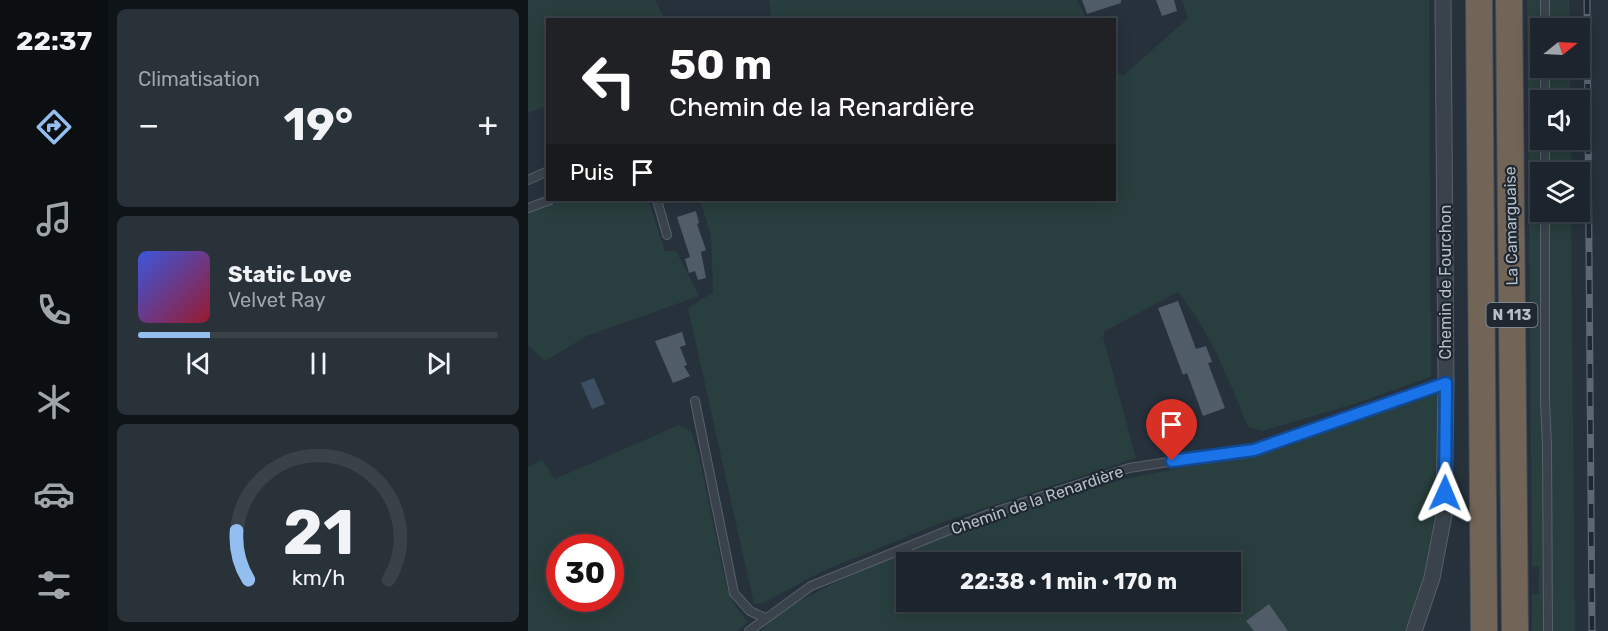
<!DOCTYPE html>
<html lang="fr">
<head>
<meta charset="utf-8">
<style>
  body { margin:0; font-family:Rubik,sans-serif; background:#293139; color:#f1f3f6; height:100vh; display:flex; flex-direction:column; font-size:22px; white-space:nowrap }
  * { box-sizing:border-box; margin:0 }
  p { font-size:20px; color:#a0a5aa }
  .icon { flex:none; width:33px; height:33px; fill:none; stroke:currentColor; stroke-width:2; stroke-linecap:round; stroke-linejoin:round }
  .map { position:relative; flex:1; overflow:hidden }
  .panel { display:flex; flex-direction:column; gap:9px; padding:9px; background:#0f1419; width:420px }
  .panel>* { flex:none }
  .hud { position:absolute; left:18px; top:18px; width:570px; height:183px; border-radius:0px; box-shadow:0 3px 15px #0003,0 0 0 2px #3a4249; background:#202124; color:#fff; overflow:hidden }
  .needle { width:39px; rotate:72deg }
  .fabs { position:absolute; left:1002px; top:18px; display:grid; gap:12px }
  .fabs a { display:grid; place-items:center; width:60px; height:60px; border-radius:0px; background:#1c252d; box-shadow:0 3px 15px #0003,0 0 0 2px #3a4249; font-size:30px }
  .speed { position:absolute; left:18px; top:534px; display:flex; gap:12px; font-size:30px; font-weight:700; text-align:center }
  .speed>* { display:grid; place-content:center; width:78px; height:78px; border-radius:50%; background:#1c252d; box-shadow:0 3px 15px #0003,0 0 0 2px #3a4249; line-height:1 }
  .speed .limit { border:9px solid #d22; background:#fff; color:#111 }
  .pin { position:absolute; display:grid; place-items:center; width:51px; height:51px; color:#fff; margin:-62px -26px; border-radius:50% 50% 50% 0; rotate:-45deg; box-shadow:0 0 6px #0007 }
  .pin .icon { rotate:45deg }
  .me { position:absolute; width:66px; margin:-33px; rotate:1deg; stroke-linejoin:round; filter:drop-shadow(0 0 4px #0008) }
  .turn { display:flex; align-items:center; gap:21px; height:126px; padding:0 24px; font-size:27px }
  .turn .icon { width:78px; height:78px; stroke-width:2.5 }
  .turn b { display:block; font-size:42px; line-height:51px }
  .then { display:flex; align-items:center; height:57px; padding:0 24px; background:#0003; gap:12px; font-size:22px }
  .big { font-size:45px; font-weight:700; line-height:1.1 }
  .panel .card { flex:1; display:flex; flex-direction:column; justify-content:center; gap:9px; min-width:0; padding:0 21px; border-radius:9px; background:#293139 }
  .panel .dial { align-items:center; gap:0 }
  .dial svg { height:156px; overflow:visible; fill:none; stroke:#3a4249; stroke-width:7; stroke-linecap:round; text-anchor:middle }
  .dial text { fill:#f1f3f6; stroke:none }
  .song { display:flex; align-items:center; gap:18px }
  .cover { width:72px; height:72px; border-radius:9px; background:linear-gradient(135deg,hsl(230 70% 55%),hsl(350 70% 35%)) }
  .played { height:6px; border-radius:3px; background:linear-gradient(90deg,#93beef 20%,#3a4249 20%) }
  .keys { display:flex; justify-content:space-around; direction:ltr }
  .heat { display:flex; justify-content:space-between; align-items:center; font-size:33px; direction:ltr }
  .trip { position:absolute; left:368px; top:552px; width:345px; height:60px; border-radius:0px; background:#1c252d; box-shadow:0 3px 15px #0003,0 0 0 2px #3a4249; font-weight:700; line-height:60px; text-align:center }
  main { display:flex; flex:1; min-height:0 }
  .menu { display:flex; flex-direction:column; width:108px; justify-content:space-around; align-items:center; background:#0b0f12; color:#a0a5aa }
  .menu .icon { width:42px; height:42px }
  .menu .selected { color:#93beef }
  .menu b { font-size:27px; color:#f1f3f6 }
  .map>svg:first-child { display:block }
</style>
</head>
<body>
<main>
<nav class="menu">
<b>22:37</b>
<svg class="icon selected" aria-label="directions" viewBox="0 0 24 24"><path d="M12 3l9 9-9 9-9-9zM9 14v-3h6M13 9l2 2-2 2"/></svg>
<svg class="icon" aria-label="music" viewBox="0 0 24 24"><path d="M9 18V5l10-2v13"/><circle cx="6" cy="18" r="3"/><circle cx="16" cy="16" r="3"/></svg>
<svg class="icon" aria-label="phone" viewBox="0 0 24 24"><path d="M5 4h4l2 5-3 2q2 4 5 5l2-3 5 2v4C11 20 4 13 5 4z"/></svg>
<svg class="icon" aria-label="climate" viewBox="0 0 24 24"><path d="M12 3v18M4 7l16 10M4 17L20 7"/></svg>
<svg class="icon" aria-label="car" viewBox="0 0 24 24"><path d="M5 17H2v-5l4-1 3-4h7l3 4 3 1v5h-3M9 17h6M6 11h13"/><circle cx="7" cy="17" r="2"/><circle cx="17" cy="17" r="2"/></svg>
<svg class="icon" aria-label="filters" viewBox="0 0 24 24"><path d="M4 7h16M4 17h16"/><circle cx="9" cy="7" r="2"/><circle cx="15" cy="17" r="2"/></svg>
</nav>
<section class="panel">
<div class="card"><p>Climatisation</p>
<div class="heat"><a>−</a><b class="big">19°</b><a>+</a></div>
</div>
<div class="card">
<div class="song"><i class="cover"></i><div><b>Static Love</b><p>Velvet Ray</p></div></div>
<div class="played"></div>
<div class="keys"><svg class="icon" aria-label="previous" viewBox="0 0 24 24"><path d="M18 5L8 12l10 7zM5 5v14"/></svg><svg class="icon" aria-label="pause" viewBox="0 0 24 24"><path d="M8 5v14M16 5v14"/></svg><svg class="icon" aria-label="next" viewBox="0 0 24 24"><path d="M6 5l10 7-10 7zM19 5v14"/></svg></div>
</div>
<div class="card dial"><svg viewBox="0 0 100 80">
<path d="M14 69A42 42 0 1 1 86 69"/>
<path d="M14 69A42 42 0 0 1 8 44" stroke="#93beef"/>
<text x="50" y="56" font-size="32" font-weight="700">21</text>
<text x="50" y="72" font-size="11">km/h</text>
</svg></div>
</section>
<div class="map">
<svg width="1080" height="631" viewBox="0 0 1080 631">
  <rect width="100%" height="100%" fill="#26313c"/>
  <g fill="#293e3e" fill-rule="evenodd">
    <path d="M0 0H127L137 19 20 20 19 106 0 113Z"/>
    <path d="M241 0H549L559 19H243Z"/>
    <path d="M654 0H901L903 377 829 403 734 431 720 427C701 380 682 331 650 292L577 331 575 336 608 458 415 522 295 571 235 603 226 604 160 308 185 292 183 235 172 200H586L587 71 595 76 660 18Z"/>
    <path d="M999 0H1041L1042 28H1012V68H1042V100H1012V140H1043V172H1012V212H1043L1047 631H1004V594H1011V567L1004 566Z"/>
    <path d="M39 200H120L137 251H148L171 296 59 336 17 361 0 345V213Z"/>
    <path d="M907 394 912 396 910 480 900 570 876 631H233L252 611 308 582 381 550 427 533 506 505 599 478 744 451ZM378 562H702V602H378Z"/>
    <path d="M151 425 163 431 171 456 199 589 208 607 220 622 209 631H0V467L14 460 27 479ZM32 548H82V598H32Z"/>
  </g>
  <path fill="#3d5063" d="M66 378 77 404 64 409 53 383Z"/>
  <g fill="#505c67">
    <path d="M554 0H593V3L559 14Z"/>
    <path d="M628 0H646L649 11 634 16Z"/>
    <path d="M168 211 171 223 169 224 178 250 173 252 178 278 170 280 167 271 161 273 157 259 162 257 149 217Z"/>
    <path d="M650 301 668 349 678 346 684 362 680 363 697 408 675 416 659 373 655 375 630 308Z"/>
    <path d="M154 332 158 345 152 347 159 365 156 366 162 376 145 383 127 341Z"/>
    <path d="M741 604 760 631H726L718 621Z"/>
  </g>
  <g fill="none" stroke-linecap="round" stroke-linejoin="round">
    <defs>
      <g id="lane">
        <path d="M1017 0V28"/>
        <path d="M1017 100V68"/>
        <path d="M1017 172V140"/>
        <path d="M0 180 20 171"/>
        <path d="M129 200 139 235"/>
        <path d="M0 208 22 200"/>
        <path d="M1017 212V403L1019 444 1020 631"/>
        <path d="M167 401 206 593 222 611 237 618"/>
        <path d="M221 631 283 586 463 513 601 468 726 449 918 383"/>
      </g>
      <path id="street" d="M886 631 904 578 916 515 918 383 915 0"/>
      <g id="highway">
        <path d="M951 0 956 631"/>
        <path d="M981 0 987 631"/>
      </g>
    </defs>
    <use href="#lane" stroke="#58616a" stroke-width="10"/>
    <use href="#street" stroke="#58616a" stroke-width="17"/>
    <use href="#highway" stroke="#454e57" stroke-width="28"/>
    <use href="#lane" stroke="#3a434c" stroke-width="8"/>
    <use href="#street" stroke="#3a434c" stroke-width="15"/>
    <use href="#highway" stroke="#726558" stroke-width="26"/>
    <defs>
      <path id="rail" d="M1059 0 1064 631"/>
    </defs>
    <use href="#rail" stroke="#5c6773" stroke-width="7"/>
    <use href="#rail" stroke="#1f2831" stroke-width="4.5" stroke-dasharray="14" stroke-linecap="butt"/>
  </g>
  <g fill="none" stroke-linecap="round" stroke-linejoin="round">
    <defs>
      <path id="route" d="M644 461 726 450 918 383 917 493"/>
    </defs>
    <use href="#route" stroke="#114b97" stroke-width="15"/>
    <use href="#route" stroke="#1a73e8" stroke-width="10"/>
  </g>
  <g text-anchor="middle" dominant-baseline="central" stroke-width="4.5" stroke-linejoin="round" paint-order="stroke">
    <rect fill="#1f2831" stroke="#89919a" stroke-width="1.5" x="958.5" y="303" width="51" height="24" rx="4.5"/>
    <g font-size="15" font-weight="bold" fill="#b6bec7">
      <text x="984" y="315">N 113</text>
    </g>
    <g font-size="16" fill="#b6bec7" stroke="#1f2831">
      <text transform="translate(983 226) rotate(-91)">La Camarguaise</text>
      <text transform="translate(917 282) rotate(-90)">Chemin de Fourchon</text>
      <text transform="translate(509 500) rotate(-19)">Chemin de la Renardière</text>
    </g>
  </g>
</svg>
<div class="fabs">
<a><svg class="needle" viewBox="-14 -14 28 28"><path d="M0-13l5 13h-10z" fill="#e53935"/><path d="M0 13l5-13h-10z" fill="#a0a5aa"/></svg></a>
<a><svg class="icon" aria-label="sound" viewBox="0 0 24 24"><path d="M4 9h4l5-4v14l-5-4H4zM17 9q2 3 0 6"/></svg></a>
<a><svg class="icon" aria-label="layers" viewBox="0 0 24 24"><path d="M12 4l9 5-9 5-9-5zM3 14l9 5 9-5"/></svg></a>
</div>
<div class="speed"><div class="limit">30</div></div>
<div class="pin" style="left:644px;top:461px;background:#d93025"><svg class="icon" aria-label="arrive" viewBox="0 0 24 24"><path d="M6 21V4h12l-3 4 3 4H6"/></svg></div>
<svg class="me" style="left:917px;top:493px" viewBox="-20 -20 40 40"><path d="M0-17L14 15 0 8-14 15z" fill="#1a73e8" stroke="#fff" stroke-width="4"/></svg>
<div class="trip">22:38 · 1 min · 170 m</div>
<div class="hud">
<div class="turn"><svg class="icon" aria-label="left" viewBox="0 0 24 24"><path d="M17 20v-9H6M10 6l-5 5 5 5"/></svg><div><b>50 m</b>Chemin de la Renardière</div></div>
<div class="then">Puis<svg class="icon" aria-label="arrive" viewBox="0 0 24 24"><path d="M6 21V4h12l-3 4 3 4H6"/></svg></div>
</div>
</div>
</main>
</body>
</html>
